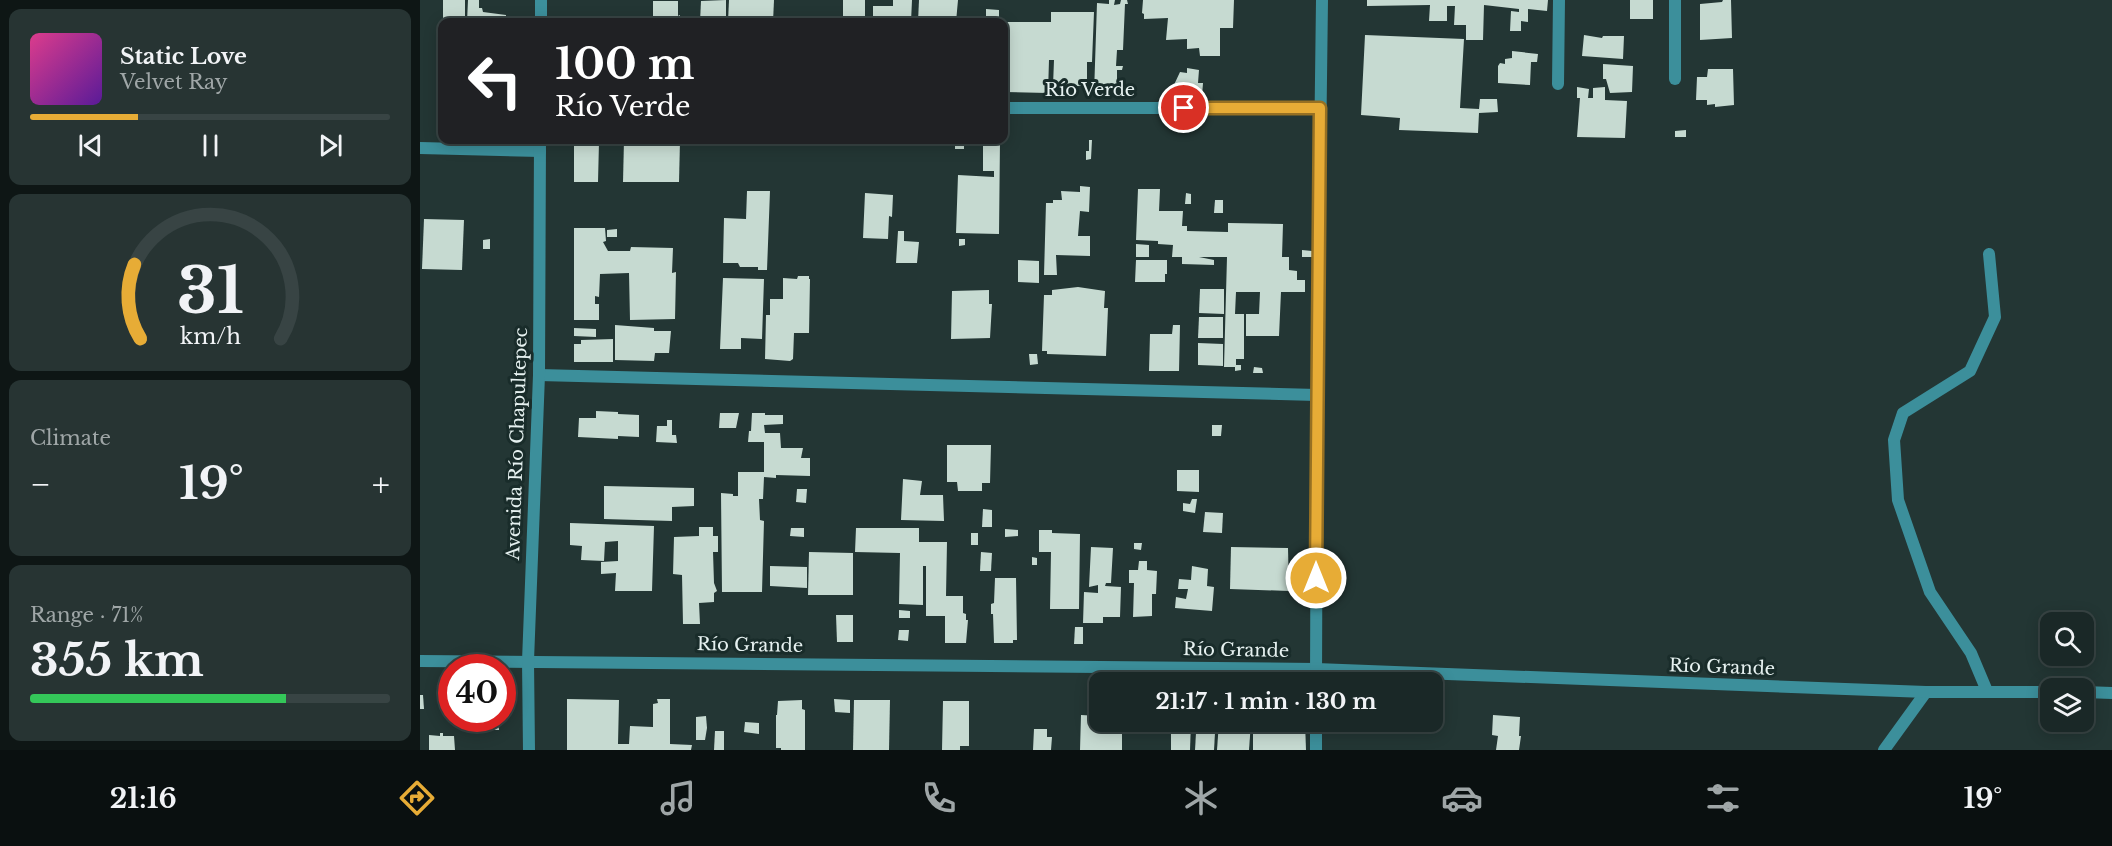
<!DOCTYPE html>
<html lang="en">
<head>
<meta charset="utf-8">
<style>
  body { margin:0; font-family:"Libre Baskerville",serif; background:#273433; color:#f1f3f6; height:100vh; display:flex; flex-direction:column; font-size:22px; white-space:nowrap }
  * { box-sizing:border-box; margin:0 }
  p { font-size:20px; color:#9fa6a7 }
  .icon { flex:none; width:33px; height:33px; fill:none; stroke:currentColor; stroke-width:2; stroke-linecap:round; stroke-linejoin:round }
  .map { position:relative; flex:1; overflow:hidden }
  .details { display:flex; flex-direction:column; gap:9px; padding:9px; background:#0e1615; width:420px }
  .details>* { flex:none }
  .top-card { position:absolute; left:18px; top:18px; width:570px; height:126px; border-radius:12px; box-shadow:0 3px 15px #0003,0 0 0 2px #384444; background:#202124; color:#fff; overflow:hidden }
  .controls { position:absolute; left:1620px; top:612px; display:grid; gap:12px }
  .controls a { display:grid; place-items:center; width:54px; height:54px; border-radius:12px; background:#1a2827; box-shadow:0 3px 15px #0003,0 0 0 2px #384444; font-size:30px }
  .speed { position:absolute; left:18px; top:654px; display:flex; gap:12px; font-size:30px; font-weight:700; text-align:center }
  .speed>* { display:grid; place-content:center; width:78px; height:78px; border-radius:50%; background:#1a2827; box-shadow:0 3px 15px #0003,0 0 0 2px #384444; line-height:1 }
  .speed .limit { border:9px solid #d22; background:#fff; color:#111 }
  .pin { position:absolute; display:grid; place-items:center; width:51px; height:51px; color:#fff; margin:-26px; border:3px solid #fff; border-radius:50%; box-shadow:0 2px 6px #0007 }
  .me { position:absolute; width:66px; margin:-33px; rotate:0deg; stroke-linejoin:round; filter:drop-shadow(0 0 4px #0008) }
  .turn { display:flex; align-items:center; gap:21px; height:126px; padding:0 18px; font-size:27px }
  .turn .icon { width:78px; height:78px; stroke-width:2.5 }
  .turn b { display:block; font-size:42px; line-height:51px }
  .big { font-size:45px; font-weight:700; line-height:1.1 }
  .details .widget { flex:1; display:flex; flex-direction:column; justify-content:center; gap:9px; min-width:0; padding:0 21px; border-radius:12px; background:#273433 }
  .details .dial { align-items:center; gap:0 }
  .dial svg { height:156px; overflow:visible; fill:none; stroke:#384444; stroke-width:7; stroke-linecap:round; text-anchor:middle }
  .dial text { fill:#f1f3f6; stroke:none }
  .song { display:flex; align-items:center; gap:18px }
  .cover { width:72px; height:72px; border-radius:9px; background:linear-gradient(135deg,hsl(330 70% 55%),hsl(270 70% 35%)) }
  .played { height:6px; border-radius:3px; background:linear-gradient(90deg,#e7ac36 30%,#384444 30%) }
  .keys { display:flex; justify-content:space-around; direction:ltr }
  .heat { display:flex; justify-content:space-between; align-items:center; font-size:33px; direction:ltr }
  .charge { height:9px; border-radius:4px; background:linear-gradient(90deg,#34c759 71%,#384444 0) }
  .trip { position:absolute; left:669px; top:672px; width:354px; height:60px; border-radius:12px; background:#1a2827; box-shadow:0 3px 15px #0003,0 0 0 2px #384444; font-weight:700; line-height:60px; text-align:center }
  .tab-bar { display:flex; height:96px; justify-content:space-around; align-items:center; background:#0a1010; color:#9fa6a7 }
  .tab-bar .icon { width:42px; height:42px }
  .tab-bar .current { color:#e7ac36 }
  .tab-bar b { font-size:27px; color:#f1f3f6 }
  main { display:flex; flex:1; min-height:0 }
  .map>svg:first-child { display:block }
</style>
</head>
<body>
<main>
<section class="details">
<div class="widget">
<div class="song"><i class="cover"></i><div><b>Static Love</b><p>Velvet Ray</p></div></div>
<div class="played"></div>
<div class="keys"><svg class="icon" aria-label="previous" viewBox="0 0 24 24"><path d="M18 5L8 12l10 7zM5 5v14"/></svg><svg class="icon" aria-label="pause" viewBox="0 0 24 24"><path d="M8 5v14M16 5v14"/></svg><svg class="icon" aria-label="next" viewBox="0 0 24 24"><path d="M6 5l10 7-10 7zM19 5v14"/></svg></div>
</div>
<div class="widget dial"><svg viewBox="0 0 100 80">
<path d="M14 69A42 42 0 1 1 86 69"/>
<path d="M14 69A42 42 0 0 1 11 31" stroke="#e7ac36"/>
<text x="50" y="56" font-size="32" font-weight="700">31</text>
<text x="50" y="72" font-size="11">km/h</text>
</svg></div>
<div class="widget"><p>Climate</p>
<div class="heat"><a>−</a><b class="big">19°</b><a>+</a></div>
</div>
<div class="widget"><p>Range · 71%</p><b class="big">355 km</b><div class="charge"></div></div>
</section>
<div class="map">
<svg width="1692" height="750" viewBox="0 0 1692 750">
  <rect width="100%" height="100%" fill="#233634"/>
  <g fill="#c6dad1">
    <path d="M23 0H45V21L23 20Z"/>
    <path d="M48 0H59V8H62L63 12 86 15V22H47Z"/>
    <path d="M306 0V22H280L281 1Z"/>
    <path d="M309 0H354L353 22H308Z"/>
    <rect x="423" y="0" width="22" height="22"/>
    <path d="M473 0H492L491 22H453V6H473Z"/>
    <path d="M499 0H538L536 22H498Z"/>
    <path d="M689 0H695L694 5 700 4 701 0H707L708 4H705L703 50H697L696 66H703L702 70H697V94H674L677 3 689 4Z"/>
    <path d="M723 0H814L813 28H800V56H780L779 48 767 49V39L746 40 748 18 724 19V14L722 13Z"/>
    <path d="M947 0H1128L1127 11 1108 9V22L1101 21V31H1090L1091 11 1099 12V9L1064 5 1063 40H1046V25H1034L1035 6H1027V21H1009L1010 5 947 6Z"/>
    <rect x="1210" y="0" width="23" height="19"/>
    <path d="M1303 0H1311L1312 38 1280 40V4L1302 2Z"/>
    <path d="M233 1H258V16L260 15V22H233Z"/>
    <path d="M566 9 579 10V20H582V22H555V20H566Z"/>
    <path d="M631 12H674L672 62H667V86H633L634 60H629L628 93 584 92V22H631Z"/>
    <path d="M945 35 1044 39 1040 108 1059 109 1060 99H1077L1078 112 1059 113 1058 133 979 130 980 118 941 115Z"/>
    <path d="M1164 35 1182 38 1183 36H1204L1203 59 1162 56Z"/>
    <path d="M1092 51 1118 54 1117 62H1111L1110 85 1078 83V66L1080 63 1085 64V59L1092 58Z"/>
    <path d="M1183 64 1213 66 1212 92 1190 93 1186 79H1183Z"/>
    <path d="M767 68 779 70 778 83H783L782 96 766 95 753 87 760 72 767 73Z"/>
    <path d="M1288 69H1313L1314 105 1295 107V104L1287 105V100H1276L1277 77H1287Z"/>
    <path d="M1157 87 1169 89 1168 98H1173V88L1185 87V100L1207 101 1205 138 1157 137 1160 98H1157Z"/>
    <path d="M1266 130V137H1255V131Z"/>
    <path d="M154 140H171V143L179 142 178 182H154Z"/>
    <path d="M204 140 260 141 259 182H203Z"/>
    <path d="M563 140H580L579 234 536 233 538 175 574 177V171H563Z"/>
    <path d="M669 140H672L671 159 666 160V151H669Z"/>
    <rect x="535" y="141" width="9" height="8"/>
    <path d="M660 186 670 187 669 212 660 211 658 236H670V256L636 255 637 275H624L626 203H633V200H642L641 191 660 192Z"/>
    <path d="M718 189H740L739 211H763L762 226H767V231L808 232V223L863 224 862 257H869V270L877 271V280H885V292H861L859 336H826V314H839L840 292H816L815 314H824V359H816V365H821V370L815 371V367H804L807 257H779L794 260V265L762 264V257H752L753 245 738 244V241L716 240Z"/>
    <path d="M327 191H350L347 270H338V267H320L318 263H303L304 218 326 219Z"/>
    <path d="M445 193 473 195 472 217 469 216 468 239 443 238Z"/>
    <path d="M766 193 771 194V204H765Z"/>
    <path d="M795 200H803V213H794Z"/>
    <path d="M4 219 44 220 42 270 2 269Z"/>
    <path d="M154 228H185L186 241 183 242 188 251H210L211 247 253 248 252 273 256 272 255 319 210 320 209 273 180 274 179 297 175 296V304H179V320H154Z"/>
    <path d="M197 229V237H187V230Z"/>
    <path d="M478 231H484V241L499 242 497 263H476Z"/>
    <path d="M70 239V249H63V240Z"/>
    <path d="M539 239H545V245L539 246Z"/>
    <path d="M716 244 729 245V257H716Z"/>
    <path d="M882 250 892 251V257H882Z"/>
    <path d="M598 260 619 261V283L598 282Z"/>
    <path d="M716 260H747V274H745V282H715Z"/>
    <path d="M378 276H389V279H390L389 333H374L373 359 370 361 345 359 346 315H350V299H363V278L377 279Z"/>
    <path d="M303 278 344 279 342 339 321 338V349H300Z"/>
    <path d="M658 287 685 291 684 308H688L686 356 627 354V351H622L624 295H632V290Z"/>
    <path d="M780 289H804V314L779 313Z"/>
    <path d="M569 290V304H572L570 338 531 339 532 291Z"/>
    <path d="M779 317H803V338H778Z"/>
    <path d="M195 325 234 328V331H251L249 353H235L234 361 195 360Z"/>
    <path d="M753 325H760L759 371H729L730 334H752Z"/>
    <path d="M154 328 176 329V337L154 336Z"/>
    <path d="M193 339V362H154V344H161V340Z"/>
    <path d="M778 343 803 344V366L778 365Z"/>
    <path d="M609 354H617L618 364 610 365Z"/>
    <path d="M834 367 842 368 843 373H833Z"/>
    <path d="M176 411 198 412V414L219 415V437L198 436V439L158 437 159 418H176Z"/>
    <path d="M300 413H319L316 428H299Z"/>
    <path d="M332 413H345V415H363V424L344 425 345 433H360L361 448H383L381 458H390V476L356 475V478L344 477 343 499H339L340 520 344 521 342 592H302L301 493 313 494V496H318V472H344V442H328L329 431H331Z"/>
    <path d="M247 420H252V435H256L257 443 236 442 237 426H247Z"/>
    <path d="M792 425H802L801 436H792Z"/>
    <path d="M527 445H571L570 483H562V491H538L537 482H527Z"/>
    <path d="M757 470H779V492L757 491Z"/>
    <path d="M483 479 502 481 500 495H523L524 521 481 520Z"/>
    <path d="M184 486 274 488V506L252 507V521L184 519Z"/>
    <path d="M377 489H387L386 503 376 502Z"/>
    <path d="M772 499H777L775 513 763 511V503L770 504Z"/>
    <path d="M563 509 572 510V527H562Z"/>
    <path d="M785 512 803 513 802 533 783 532Z"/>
    <path d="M150 523 234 526 232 591H195L196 573 181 574V562L198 561V541L185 542 184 561 161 560 162 546 150 545Z"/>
    <path d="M279 527H293V536H298V552H293L294 583 297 591 294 593V602L279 603 280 624H263L262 575 253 574 254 537 279 536Z"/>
    <path d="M371 528H384V537L370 536Z"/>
    <path d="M436 528H499V542H527L526 596H543V613L546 614V620H548L546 643H525V616H506V566H503V605L479 604 480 553 435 552Z"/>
    <path d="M585 529 598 530V536L585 537Z"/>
    <path d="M619 530H632V533L660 534 659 609H630L631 552H619Z"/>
    <rect x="551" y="533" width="7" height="12"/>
    <path d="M714 543H722L721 550 714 549Z"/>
    <path d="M671 547 693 548 691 583H686L685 586 701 587 700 617H683V623H663L664 592 678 593V585L669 587Z"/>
    <path d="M811 547 868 548 869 591 810 589Z"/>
    <path d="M389 552 433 553V595H388Z"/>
    <path d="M561 552 572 553 571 571H560Z"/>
    <path d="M612 557 617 558V565H612Z"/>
    <path d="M719 561H727V570L737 571 736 594H732V616L713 617 714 583H709V570H718Z"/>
    <path d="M350 566 387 567V588L350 586Z"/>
    <path d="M772 566 788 569 787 586 794 587 792 611 755 608 756 597 766 599 768 589H758L759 579 771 580Z"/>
    <path d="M575 578H596L597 640H593V643H574L573 614H571V604L574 603Z"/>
    <path d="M479 610 490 611V618H479Z"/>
    <path d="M416 615H433V642H417Z"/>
    <path d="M655 627H663V644H654Z"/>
    <path d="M479 630H489L488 641 478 640Z"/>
    <path d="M0 695H3L4 709H0Z"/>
    <path d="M147 699 199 700 198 744H209L210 726 233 727V704L238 703 237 699H250V744L272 745 271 750H147Z"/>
    <path d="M414 699 430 700V713L415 712Z"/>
    <path d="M382 700V709L385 710V750H361V748H356V715H357L358 701Z"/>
    <path d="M434 700H470L469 750H433Z"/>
    <path d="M523 701H549V746H540V750H522Z"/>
    <path d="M661 715 680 716V722H686V731H702V750H660Z"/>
    <path d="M1073 715 1100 717 1099 736H1101L1099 750H1076L1078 736 1072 735Z"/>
    <path d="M286 716 287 728 285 740H276V717Z"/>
    <path d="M70 719H78L79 730H71Z"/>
    <path d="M325 722 339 723V734L324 732Z"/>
    <path d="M751 722H771L770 750H751Z"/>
    <path d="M799 722H831L829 750H797Z"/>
    <path d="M833 722H885L886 750H833Z"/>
    <path d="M922 722H953L952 731 922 728Z"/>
    <path d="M614 729H627V737H632L631 750H613Z"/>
    <path d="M295 731H304V750H294Z"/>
    <path d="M20 733H23V736H34L35 750H9V735L20 736Z"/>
    <path d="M776 733H795L794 750H775Z"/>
  </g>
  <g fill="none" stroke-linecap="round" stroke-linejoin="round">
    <g stroke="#3c8f9b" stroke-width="12">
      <path d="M1567 691 1551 653 1510 592 1478 500 1474 440 1483 413 1550 371 1575 317 1569 254"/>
      <path d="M1464 750 1506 692"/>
    </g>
    <g stroke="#3c8f9b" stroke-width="12">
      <path d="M121 22V0"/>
      <path d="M1255 79V0"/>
      <path d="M1138 84 1139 0"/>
      <path d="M584 108H900"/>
      <path d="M0 148 120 151"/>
      <path d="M119 375 897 395"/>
      <path d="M0 661 896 669 1506 692H1630"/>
      <path d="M1664 692 1692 693"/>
      <path d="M109 750 108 661 119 375 120 140"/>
    </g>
    <g stroke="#3c8f9b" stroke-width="12">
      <path d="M896 682 897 395 902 0"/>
      <path d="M896 722V750"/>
    </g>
  </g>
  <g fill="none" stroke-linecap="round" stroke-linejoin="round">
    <defs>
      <path id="route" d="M764 108H900L896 578"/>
    </defs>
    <use href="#route" stroke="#967023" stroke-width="15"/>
    <use href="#route" stroke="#e7ac36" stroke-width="10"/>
  </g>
  <g text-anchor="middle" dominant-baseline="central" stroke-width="6" stroke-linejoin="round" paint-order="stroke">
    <g font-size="18" fill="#e6f1f0" stroke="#192c2a">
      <text x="670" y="90">Río Verde</text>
      <text transform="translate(97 444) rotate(-88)">Avenida Río Chapultepec</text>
      <text transform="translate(330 645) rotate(1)">Río Grande</text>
      <text transform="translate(816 650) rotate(1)">Río Grande</text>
      <text transform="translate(1302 667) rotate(2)">Río Grande</text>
    </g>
  </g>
</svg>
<div class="controls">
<a><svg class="icon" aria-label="search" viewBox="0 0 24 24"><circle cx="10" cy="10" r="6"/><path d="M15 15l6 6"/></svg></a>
<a><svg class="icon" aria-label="layers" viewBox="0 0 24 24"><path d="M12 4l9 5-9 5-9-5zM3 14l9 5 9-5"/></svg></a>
</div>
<div class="speed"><div class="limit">40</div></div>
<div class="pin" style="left:764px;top:108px;background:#d93025"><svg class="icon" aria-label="arrive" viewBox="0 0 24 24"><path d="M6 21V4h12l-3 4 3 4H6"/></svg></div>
<svg class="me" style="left:896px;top:578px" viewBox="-20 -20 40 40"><circle r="17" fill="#e7ac36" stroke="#fff" stroke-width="3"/><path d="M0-11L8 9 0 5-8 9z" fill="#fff"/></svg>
<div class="trip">21:17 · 1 min · 130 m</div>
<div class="top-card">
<div class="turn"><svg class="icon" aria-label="left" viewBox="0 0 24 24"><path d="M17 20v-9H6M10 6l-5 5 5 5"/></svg><div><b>100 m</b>Río Verde</div></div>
</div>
</div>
</main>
<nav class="tab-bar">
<b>21:16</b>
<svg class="icon current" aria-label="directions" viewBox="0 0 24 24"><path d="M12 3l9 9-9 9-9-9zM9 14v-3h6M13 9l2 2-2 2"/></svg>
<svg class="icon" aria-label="music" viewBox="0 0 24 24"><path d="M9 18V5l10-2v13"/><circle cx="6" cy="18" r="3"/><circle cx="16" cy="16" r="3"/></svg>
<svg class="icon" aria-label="phone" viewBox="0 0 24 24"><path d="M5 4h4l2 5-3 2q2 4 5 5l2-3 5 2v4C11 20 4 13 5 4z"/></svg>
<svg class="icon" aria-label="climate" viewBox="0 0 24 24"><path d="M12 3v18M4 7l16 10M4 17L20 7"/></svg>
<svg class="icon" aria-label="car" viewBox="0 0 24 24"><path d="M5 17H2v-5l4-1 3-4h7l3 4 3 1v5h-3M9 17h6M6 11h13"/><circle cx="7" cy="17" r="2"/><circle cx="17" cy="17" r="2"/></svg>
<svg class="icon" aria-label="filters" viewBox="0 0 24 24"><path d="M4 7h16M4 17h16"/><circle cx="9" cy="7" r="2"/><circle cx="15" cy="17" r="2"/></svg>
<b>19°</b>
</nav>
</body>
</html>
